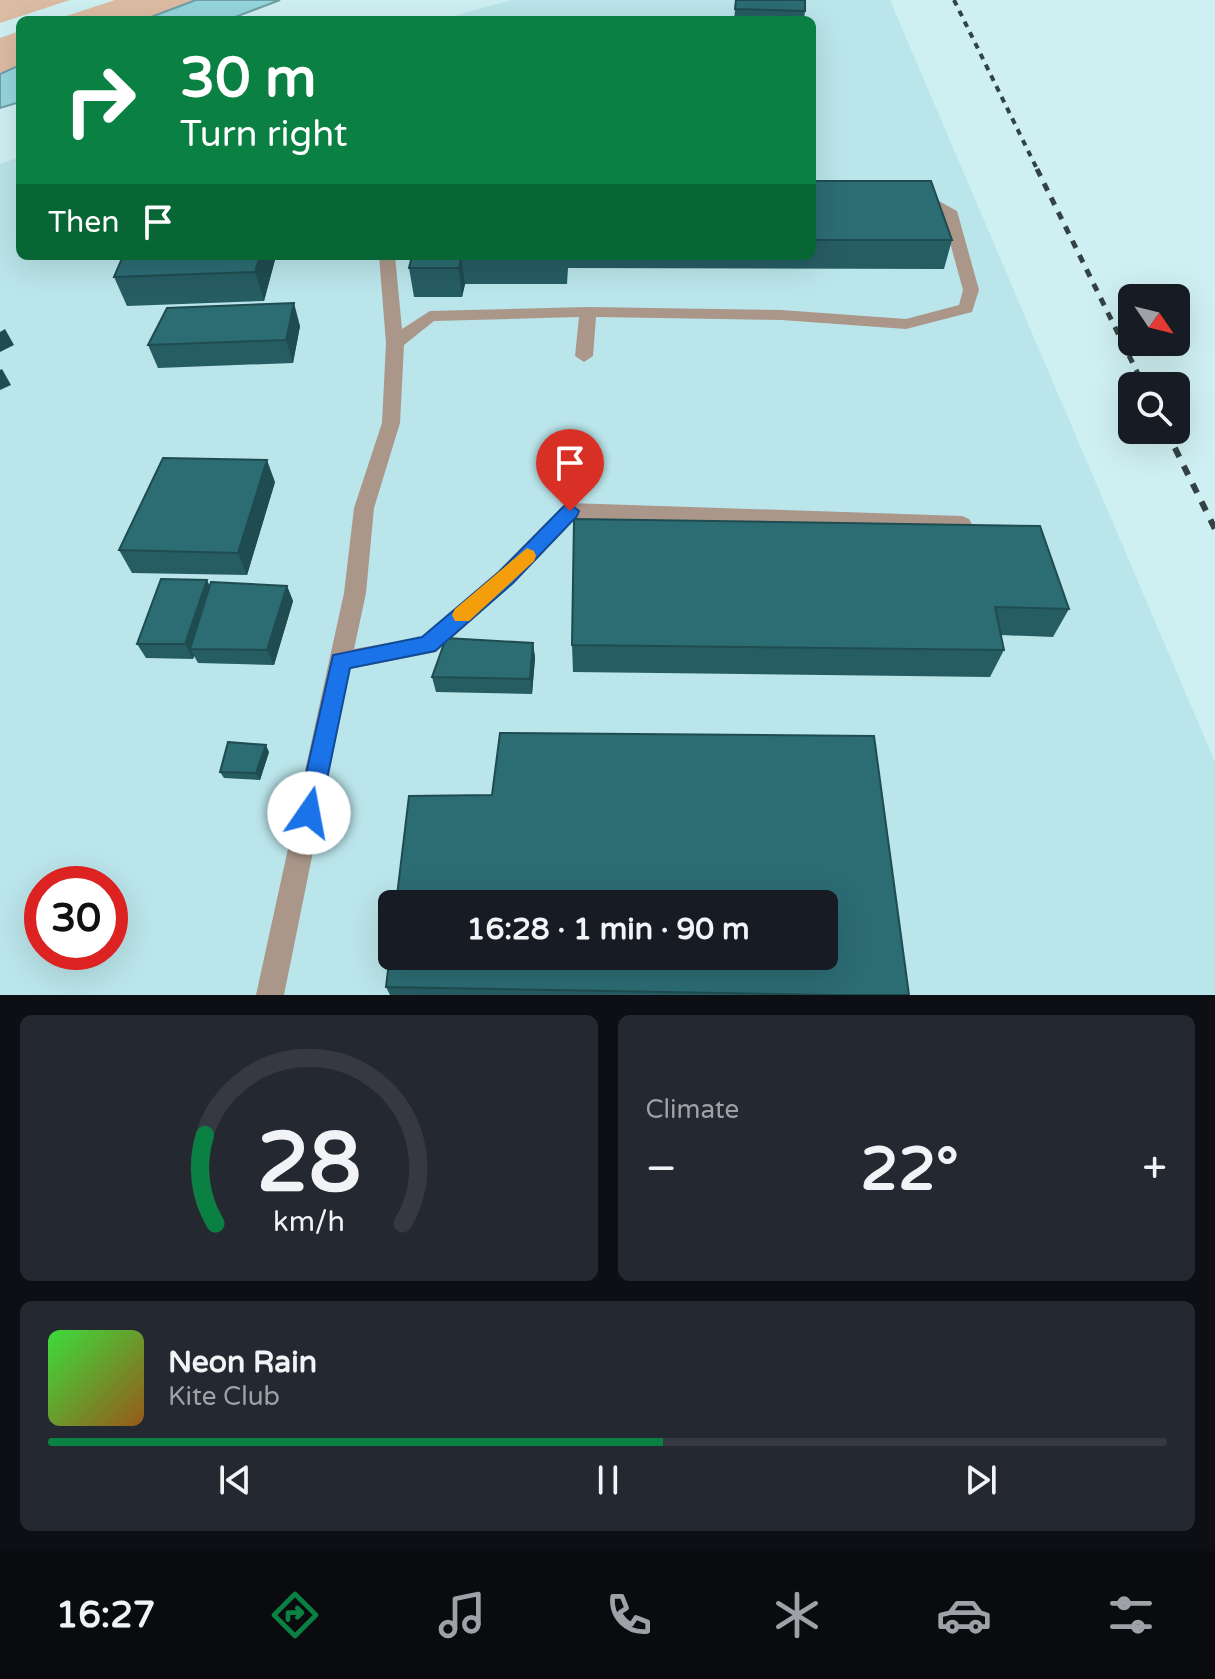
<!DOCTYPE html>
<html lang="en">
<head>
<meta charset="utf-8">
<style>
  body { margin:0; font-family:"Varela Round",sans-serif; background:#242831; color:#f1f3f6; height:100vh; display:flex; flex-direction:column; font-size:30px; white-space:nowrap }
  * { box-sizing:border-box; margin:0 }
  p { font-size:26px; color:#9ea1a6 }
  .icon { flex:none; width:44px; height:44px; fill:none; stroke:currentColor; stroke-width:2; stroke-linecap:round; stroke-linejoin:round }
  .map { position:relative; height:995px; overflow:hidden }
  .side { display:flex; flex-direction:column; gap:20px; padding:20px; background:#0d0f14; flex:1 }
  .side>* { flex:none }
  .guide { position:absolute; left:16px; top:16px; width:800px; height:244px; border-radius:12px; box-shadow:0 8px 32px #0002; background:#0b8043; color:#fff; overflow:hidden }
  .needle { width:52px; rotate:125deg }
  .controls { position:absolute; left:1118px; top:284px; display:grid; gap:16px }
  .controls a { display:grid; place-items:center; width:72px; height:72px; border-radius:12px; background:#171b24; box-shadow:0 8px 32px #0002; font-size:40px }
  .speed { position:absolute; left:24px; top:866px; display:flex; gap:16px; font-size:40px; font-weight:700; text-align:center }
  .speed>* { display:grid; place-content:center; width:104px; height:104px; border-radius:50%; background:#171b24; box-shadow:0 8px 32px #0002; line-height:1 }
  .speed .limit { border:12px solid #d22; background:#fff; color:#111 }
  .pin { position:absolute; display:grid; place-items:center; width:68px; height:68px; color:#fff; margin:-82px -34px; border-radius:50% 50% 50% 0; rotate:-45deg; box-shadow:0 0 8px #0007 }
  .pin .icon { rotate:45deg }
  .me { position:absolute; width:88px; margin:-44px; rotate:12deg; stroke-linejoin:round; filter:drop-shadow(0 0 6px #0008) }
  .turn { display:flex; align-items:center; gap:28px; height:168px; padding:0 32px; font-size:36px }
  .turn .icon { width:104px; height:104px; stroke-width:2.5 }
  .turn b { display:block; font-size:56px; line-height:68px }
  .then { display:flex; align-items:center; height:76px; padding:0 32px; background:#0003; gap:16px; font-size:30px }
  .big { font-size:60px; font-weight:700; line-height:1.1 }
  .side .widget { flex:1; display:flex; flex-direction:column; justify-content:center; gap:12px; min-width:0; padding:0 28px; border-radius:12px; background:#242831 }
  .side .dial { align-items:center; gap:0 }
  .dial svg { height:208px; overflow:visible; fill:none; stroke:#363941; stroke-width:7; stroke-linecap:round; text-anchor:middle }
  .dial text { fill:#f1f3f6; stroke:none }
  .song { display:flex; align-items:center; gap:24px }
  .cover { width:96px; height:96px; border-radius:12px; background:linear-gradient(135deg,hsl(120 70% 55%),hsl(30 70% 35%)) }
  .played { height:8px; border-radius:4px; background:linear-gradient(90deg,#0b8043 55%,#363941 55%) }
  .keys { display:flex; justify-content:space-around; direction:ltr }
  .heat { display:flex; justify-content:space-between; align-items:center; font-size:44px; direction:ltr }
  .side .tiles { flex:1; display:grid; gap:20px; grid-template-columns:1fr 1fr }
  .widget:last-child { grid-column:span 2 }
  .trip { position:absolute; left:378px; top:890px; width:460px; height:80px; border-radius:12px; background:#171b24; box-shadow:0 8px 32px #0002; font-weight:700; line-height:80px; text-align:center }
  .menu { display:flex; height:128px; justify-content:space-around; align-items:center; background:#090b0e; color:#9ea1a6 }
  .menu .icon { width:56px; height:56px }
  .menu .current { color:#0b8043 }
  .menu b { font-size:36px; color:#f1f3f6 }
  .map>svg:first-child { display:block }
</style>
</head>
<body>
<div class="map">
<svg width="1215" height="995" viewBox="0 0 1215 995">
  <rect width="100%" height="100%" fill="#cff0f3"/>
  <path fill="#bae5ea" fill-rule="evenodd" d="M512 0H890L1215 762V995H0V164L20 157V256H812V20H438ZM42 884H110V952H42ZM392 904H824V956H392Z"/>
  <g fill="#ddbca4">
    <path d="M0 0H70L0 23Z"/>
    <path d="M115 0H196L143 20H54Z"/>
    <path d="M20 31V65L0 74V38Z"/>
  </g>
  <g fill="#96d6dd" stroke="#6f9fa5" stroke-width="2">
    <path d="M196 0H280L227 20H143Z"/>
    <path d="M20 65V102L0 108V74Z"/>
  </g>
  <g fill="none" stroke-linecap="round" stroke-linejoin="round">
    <path fill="#aa978a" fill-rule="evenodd" d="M915 188 957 211 979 290 972 312 906 329 781 320 596 317 593 356 584 362 575 356 579 317 434 321 404 345 400 423 374 508 366 593 354 649 422 637 498 571 563 506 570 503 962 516 969 519 972 524 969 529 962 532 575 519 514 583 436 652 350 669 284 995H256L344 593 354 508 382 423 386 343 379 256H395L402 329 430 311 588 307 781 310 906 319 959 305 963 290 942 213 910 195 908 192Z"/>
    <path stroke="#334345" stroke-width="4" stroke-dasharray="6 6" stroke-linecap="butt" d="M954 0 1038 171"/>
    <path stroke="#334345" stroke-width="5" stroke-dasharray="8 8" stroke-linecap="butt" d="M1037 169 1144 386"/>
    <path stroke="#334345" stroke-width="6" stroke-dasharray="10 10" stroke-linecap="butt" d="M1166 430 1215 529"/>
  </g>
  <g fill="#265d63">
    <path d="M736 0 805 11 804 20H734Z"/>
    <path d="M812 181 952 240 944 269 568 268 567 284H465L462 297H414L409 268 412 256H812Z"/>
    <path d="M123 256H276L264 301 127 306 114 277Z"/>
    <path d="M300 326 293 363 158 368 148 345Z"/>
    <path d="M275 482 247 575 132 573 119 550Z"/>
    <path d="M574 519 1069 609 1053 637 1001 635 1004 650 990 677 573 672 572 645Z"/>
    <path d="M210 586H287L293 601 274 665 198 663 194 656 193 659 146 658 137 644Z"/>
    <path d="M533 643 535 658 532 694 436 692 432 677Z"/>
    <path d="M269 752 260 780 224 778 220 772Z"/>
    <path d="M386 987 909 995H390Z"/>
  </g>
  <g fill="#1f4c50">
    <path d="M260 256H276L264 301 255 272Z"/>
    <path d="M461 256 465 284 462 297 459 268Z"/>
    <path d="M294 303 300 326 293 363 286 340Z"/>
    <path d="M5 329 14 345 0 352V332Z"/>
    <path d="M2 369 11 385 0 390V370Z"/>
    <path d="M267 460 275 482 247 575 238 553Z"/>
    <path d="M207 580 214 595 190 649 194 656 193 659 185 644Z"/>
    <path d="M287 586 293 601 274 665 267 650Z"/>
    <path d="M533 643 535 658 532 694 530 679Z"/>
    <path d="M266 745 269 752 260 780 256 773Z"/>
  </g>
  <g fill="#2c6c73" stroke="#1f4c50" stroke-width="2">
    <path d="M736 0H805V11L735 9Z"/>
    <path d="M812 181H931L952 240H812Z"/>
    <path d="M123 256H260L255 272 114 277Z"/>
    <path d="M412 256H461L459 268H409Z"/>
    <path d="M294 303 286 340 148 345 167 308Z"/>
    <path d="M163 458 267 460 238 553 119 550Z"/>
    <path d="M574 519 1040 526 1069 609 995 607 1004 650 572 645Z"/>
    <path d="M161 579 207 580 185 644H137Z"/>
    <path d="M211 582 287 586 267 650 190 649Z"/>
    <path d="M446 638 533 643 530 679 432 677Z"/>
    <path d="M500 733 874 736 909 995H833L386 987 392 936V956H824V904H396L409 796 492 795Z"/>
    <path d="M228 742 266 745 256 773 220 772Z"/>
  </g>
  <path fill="#1a73e8" stroke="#114b97" stroke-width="2" d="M570 504 579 511 577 516 513 583 435 651 350 668 320 813 317 821 309 824 300 821 297 813 333 655 422 637 499 572 564 506Z"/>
  <path fill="#f59e0b" d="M527 548 534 551 536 556 534 561 469 621H455L452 615 455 609Z"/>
</svg>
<div class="controls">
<a><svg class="needle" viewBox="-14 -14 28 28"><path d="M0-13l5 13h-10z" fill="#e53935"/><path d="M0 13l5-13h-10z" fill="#9ea1a6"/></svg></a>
<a><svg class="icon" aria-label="search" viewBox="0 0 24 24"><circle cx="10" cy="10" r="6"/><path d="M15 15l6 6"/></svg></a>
</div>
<div class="speed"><div class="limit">30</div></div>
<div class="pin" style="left:570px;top:511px;background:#d93025"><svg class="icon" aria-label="arrive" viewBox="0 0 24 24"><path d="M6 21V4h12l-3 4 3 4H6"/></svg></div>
<svg class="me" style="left:309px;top:813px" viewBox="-20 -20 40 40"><circle r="19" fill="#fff"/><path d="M0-13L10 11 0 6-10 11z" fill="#1a73e8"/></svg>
<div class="trip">16:28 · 1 min · 90 m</div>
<div class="guide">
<div class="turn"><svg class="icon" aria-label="right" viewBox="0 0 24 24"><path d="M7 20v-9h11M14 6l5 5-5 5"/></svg><div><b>30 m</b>Turn right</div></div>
<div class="then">Then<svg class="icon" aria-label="arrive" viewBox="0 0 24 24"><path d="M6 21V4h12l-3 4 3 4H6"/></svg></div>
</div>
</div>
<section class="side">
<div class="tiles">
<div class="widget dial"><svg viewBox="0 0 100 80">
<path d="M14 69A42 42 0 1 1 86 69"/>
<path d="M14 69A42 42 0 0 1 10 35" stroke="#0b8043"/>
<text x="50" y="56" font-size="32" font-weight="700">28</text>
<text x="50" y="72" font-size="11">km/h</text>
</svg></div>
<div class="widget"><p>Climate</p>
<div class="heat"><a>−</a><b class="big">22°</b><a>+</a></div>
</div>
<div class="widget">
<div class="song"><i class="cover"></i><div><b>Neon Rain</b><p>Kite Club</p></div></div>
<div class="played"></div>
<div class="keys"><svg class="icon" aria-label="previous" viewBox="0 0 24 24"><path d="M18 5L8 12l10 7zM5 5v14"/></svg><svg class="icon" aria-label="pause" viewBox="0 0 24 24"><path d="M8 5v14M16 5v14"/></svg><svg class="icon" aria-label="next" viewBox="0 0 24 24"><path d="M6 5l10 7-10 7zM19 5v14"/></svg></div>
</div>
</div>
</section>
<nav class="menu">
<b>16:27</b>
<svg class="icon current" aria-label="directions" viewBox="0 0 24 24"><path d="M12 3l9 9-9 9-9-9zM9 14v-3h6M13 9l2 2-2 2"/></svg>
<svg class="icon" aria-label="music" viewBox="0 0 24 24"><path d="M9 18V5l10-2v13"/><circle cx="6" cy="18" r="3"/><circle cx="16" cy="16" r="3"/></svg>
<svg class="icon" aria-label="phone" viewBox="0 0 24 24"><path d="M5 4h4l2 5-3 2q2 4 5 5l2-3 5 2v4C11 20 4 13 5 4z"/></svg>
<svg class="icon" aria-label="climate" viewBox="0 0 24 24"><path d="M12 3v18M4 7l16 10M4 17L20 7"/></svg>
<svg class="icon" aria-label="car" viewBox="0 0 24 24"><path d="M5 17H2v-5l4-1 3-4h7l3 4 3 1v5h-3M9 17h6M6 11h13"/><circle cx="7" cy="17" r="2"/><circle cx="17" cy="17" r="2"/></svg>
<svg class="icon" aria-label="filters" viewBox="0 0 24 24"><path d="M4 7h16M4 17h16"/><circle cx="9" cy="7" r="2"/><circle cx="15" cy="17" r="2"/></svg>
</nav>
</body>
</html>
